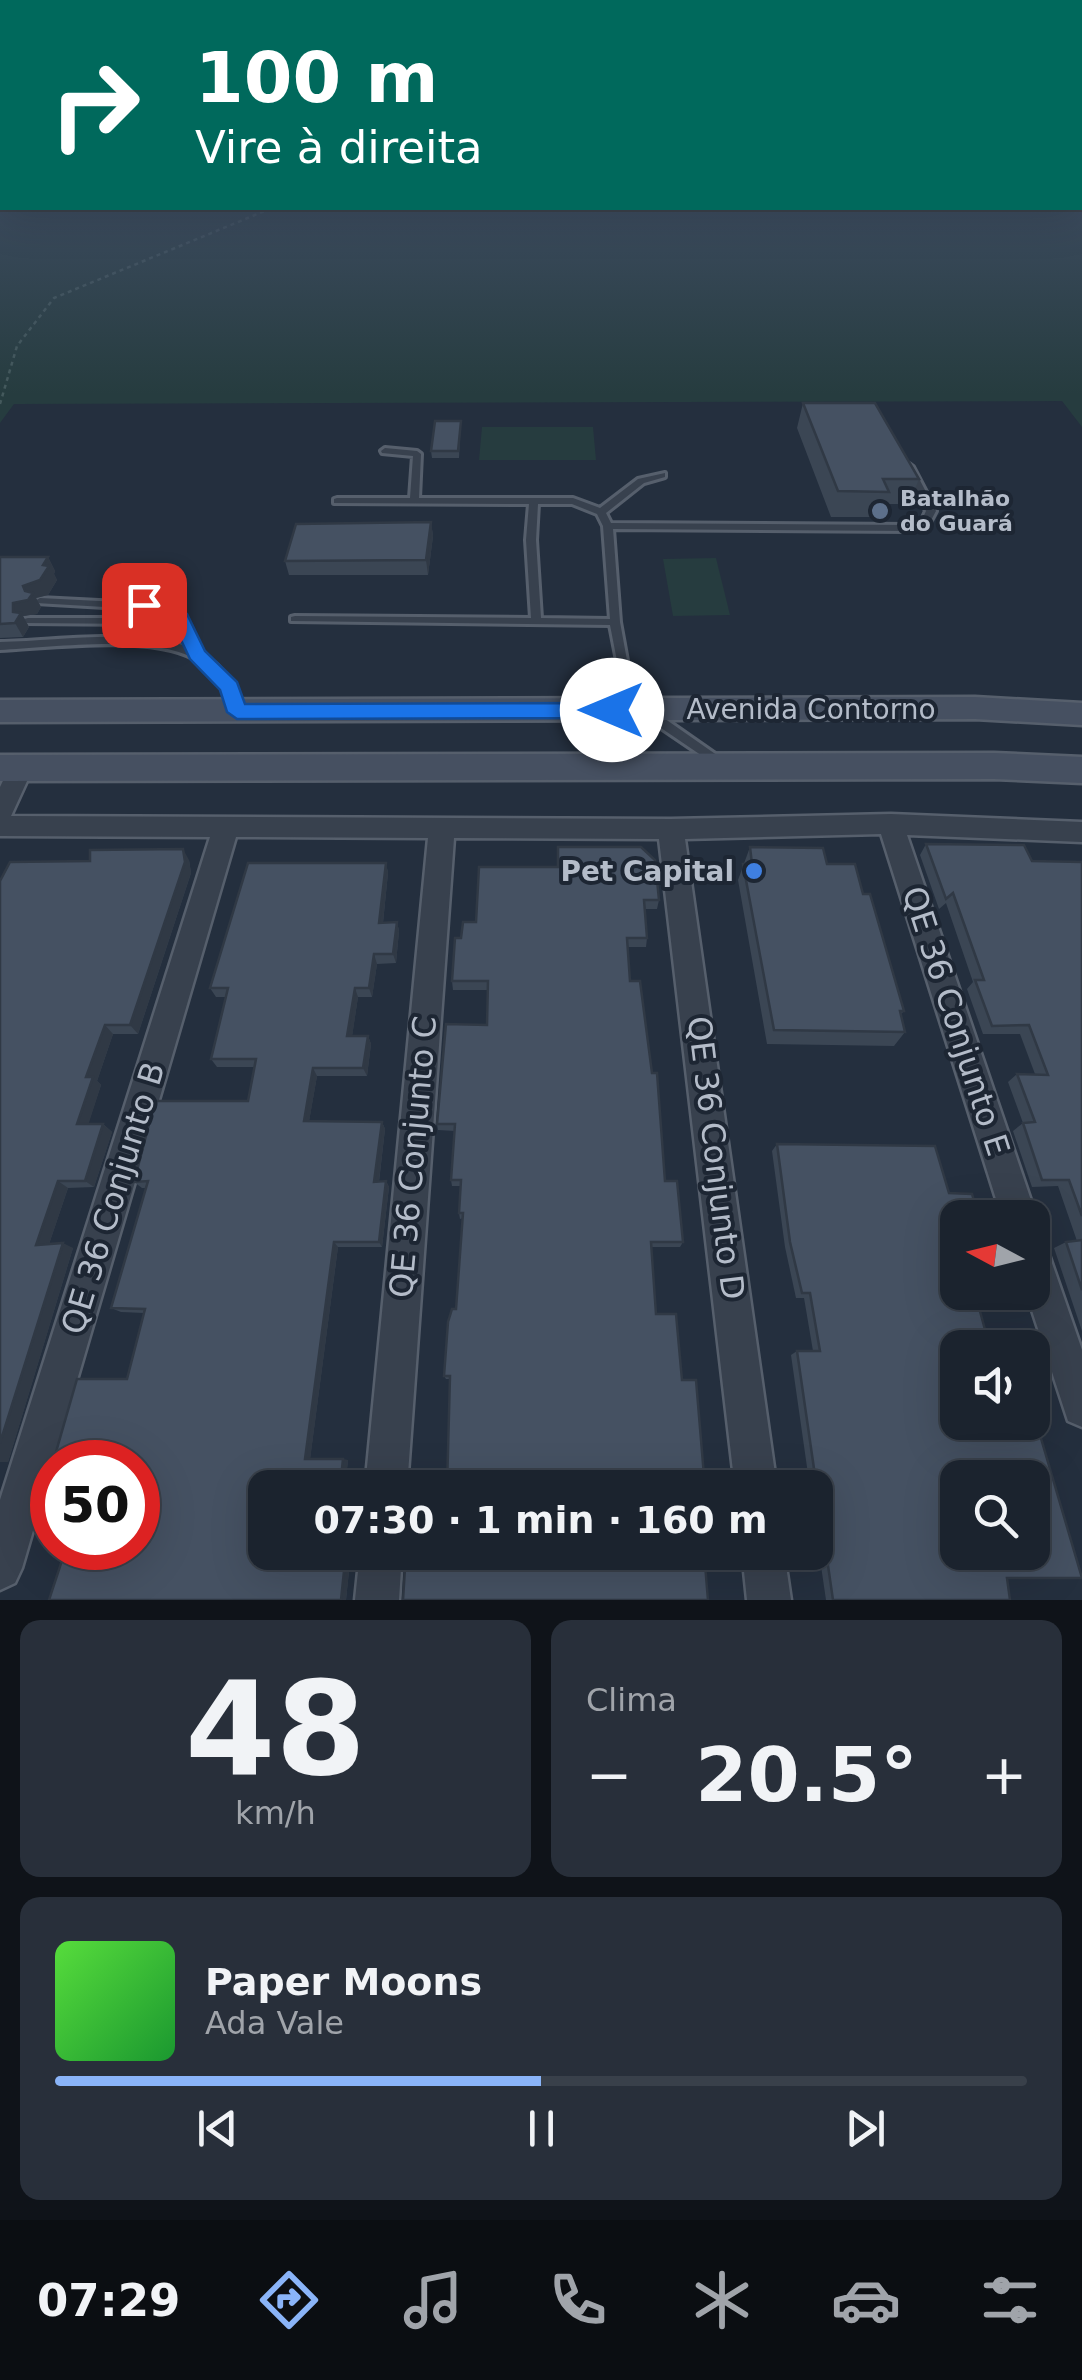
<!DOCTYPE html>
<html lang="pt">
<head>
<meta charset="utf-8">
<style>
  body { margin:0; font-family:"DejaVu Sans",sans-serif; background:#282f3a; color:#f1f3f6; height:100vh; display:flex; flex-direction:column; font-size:38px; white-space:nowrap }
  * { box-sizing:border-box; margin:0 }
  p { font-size:32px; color:#a0a4aa }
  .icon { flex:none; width:55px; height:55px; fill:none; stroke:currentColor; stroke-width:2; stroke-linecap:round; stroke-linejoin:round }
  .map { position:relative; height:1600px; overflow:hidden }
  .details { display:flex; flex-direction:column; gap:20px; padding:20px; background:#0f1319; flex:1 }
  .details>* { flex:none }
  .banner { position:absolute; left:0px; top:0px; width:1082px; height:210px; box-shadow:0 10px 40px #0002,0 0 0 2px #39404a; background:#00695c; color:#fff; overflow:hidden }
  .needle { width:65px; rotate:277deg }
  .fabs { position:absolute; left:940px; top:1200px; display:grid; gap:20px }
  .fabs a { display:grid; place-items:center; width:110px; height:110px; border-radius:20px; background:#1b232e; box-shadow:0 10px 40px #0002,0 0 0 2px #39404a; font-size:50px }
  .speed { position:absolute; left:30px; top:1440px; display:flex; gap:20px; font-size:50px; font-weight:700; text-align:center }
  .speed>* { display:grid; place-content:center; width:130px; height:130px; border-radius:50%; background:#1b232e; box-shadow:0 10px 40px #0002,0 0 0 2px #39404a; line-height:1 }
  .speed .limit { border:15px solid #d22; background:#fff; color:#111 }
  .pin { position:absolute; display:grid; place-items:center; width:85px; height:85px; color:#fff; margin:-42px; border-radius:20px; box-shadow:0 5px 15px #0006 }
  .me { position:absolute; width:110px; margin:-55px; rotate:270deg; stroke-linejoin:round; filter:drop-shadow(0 0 8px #0008) }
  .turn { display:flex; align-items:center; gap:35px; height:210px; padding:0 30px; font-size:45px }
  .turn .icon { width:130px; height:130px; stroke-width:2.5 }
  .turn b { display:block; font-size:70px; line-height:85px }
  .big { font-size:75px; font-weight:700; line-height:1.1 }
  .details .widget { flex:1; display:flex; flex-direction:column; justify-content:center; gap:15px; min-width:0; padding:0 35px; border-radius:20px; background:#282f3a }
  .details .dial { align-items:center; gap:0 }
  .dial b { font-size:130px; line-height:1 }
  .song { display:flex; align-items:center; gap:30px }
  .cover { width:120px; height:120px; border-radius:15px; background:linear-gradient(135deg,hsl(110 70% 55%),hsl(130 70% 35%)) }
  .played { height:10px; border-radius:5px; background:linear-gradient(90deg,#8ab4f8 50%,#39404a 50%) }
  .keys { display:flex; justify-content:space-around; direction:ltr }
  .heat { display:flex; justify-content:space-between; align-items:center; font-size:55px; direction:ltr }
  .details .tiles { flex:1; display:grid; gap:20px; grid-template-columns:1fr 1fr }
  .widget:last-child { grid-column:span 2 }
  .trip { position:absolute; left:248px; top:1470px; width:585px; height:100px; border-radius:20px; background:#1b232e; box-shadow:0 10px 40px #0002,0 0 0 2px #39404a; font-weight:700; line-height:100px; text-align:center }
  .menu { display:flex; height:160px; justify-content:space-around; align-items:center; background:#0b0e12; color:#a0a4aa }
  .menu .icon { width:70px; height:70px }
  .menu .current { color:#8ab4f8 }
  .menu b { font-size:45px; color:#f1f3f6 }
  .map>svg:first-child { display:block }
</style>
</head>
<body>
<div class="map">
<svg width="1082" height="1600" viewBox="0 0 1082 1600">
  <rect width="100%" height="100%" fill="#242f3e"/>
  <g fill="#263c3f">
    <path d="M0 170 2 208H1080L1082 170V427L1062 401 14 404 0 423Z"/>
    <path d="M482 427H593L596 460H479Z"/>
    <path d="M716 558 730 615 673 616 663 559Z"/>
  </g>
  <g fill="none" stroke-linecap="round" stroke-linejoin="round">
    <defs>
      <g id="lane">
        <path d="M385 448 417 451 421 454 419 498H573L600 508 638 479 665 473V477L644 483 606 513 611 523 911 525 921 522 926 511 905 467 909 464 913 467 936 511 928 526 911 531 613 529 620 622 628 666 648 707 721 758 723 761 717 766 639 713 618 666 610 625 291 621V617L295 616 531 618 526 540 529 504 334 503V499L337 498H410L413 456 382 453 381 451ZM538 504H572L597 514 603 526 610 619 541 618 536 540Z"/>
        <path d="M40 598 158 604 184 616 202 653 217 665 228 678 243 712 241 715H233C225 695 219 677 201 663 161 632 50 648 0 650V642C59 641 132 628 189 647L184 636 142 624 24 623V619L28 618H142L180 628 176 620 156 610 36 603 35 601Z"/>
      </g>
      <g id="street">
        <path d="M21 759 30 762 33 768 11 816 671 819 891 814 1082 822V842L907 835 1037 1218 1032 1230V1218H1002L881 834 685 839 777 1488H735L659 839 454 838 407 1488H365L428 838 236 837 22 1568 15 1583 0 1590V1500L210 837 0 836V787L12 762Z"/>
        <path d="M1032 1238 1045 1243 1082 1350V1427L1068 1421 1026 1292H1032Z"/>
        <path d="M360 1552H402L399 1600H355Z"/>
        <path d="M742 1552H784L791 1600H747Z"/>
      </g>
      <g id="secondary">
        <path d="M975 697 1082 703V725L975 719 0 722V700Z"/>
        <path d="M994 753 1082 757V783L994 779 0 781V755Z"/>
      </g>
    </defs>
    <use href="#lane" stroke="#565f6c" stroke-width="6"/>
    <use href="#street" stroke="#565f6c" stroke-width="5"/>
    <use href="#secondary" stroke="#565f6c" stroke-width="5"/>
    <g stroke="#44595c" stroke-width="2.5" stroke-dasharray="4 4" stroke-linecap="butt">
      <path d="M0 209 10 208"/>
      <path d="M0 404 17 346 54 298 272 208"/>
    </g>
    <use href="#lane" fill="#38414e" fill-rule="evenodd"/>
    <use href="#street" fill="#38414e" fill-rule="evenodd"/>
    <use href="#secondary" fill="#465061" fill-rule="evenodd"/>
  </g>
  <g fill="#3b4654">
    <path d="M803 403 919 479 909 504H885L880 517H831L797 428Z"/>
    <path d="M461 421 459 458H432L431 451Z"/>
    <path d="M431 522 433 536 428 575H289L285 561Z"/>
    <path d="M0 557H48L55 571 54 574 57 580 48 595 36 598 41 607 37 614 23 616 29 627 23 637 0 638Z"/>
    <path d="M926 844 1032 861 1082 862V1331L1054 1248 1066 1242 1077 1241 1058 1186 1032 1187 1013 1131 1023 1123 1008 1082 1017 1074H1035L1020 1034H983L967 989 973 982 946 903 939 909 920 855Z"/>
    <path d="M750 847 827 864 863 894 904 1011 901 1014 905 1032 894 1046 767 1044 738 880Z"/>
    <path d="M189 860 191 873 138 1034H113L97 1081 101 1085 88 1124H103L112 1132 94 1187 68 1188 49 1244 73 1248 8 1462H0V881Z"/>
    <path d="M248 863H386L388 873 383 923 397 922 399 931 396 963 377 964 372 997H358L352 1036H368L371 1044 367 1076H317L309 1121 382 1122 385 1129 379 1182 386 1181 389 1187 382 1247H338L310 1459 348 1460 345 1488H265V1552H351L346 1600H49L66 1548H138V1462H88L89 1460 54 1459 77 1379H127L144 1313 121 1312 111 1308 146 1188H142L134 1182 155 1101H248L255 1067H217L211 1059 226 997H216L210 988Z"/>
    <path d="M479 867 659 900 657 909H645L647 938 646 947H628L630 981 665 1181 683 1242 680 1247H652L450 1379H446L444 1376 456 1309 463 1218 460 1219 459 1213 461 1186H452L451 1180 455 1131 438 1130 437 1124 487 1025 488 990H453L452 981 461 938 476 922Z"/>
    <path d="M777 1144 949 1193 1001 1292 1002 1296 992 1301 976 1299 958 1348 1032 1378 1043 1411 1033 1413 1007 1578 1010 1600H826L815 1525V1488H810L791 1355 797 1351H813L804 1298H796L785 1247 772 1151Z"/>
  </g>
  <g fill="#303945">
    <path d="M431 522 433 536 428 575 426 560Z"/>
    <path d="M48 557 55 571 54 574 57 580 48 595 36 598 41 607 37 614 23 616 29 627 23 637 15 623 13 603 25 591 23 586 43 565Z"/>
    <path d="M183 849 189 860 191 873 138 1034 130 1025Z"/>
    <path d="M386 863 388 873 382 932 379 923Z"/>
    <path d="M397 922 399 931 396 963 393 954Z"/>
    <path d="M374 954 377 964 372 997 369 988Z"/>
    <path d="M355 988 358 997 351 1044 347 1036Z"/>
    <path d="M105 1025 113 1034 97 1081 101 1085 86 1132 77 1124 86 1077Z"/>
    <path d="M368 1036 371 1044 367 1076 363 1068Z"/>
    <path d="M313 1068 317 1076 308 1128 304 1121Z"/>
    <path d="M382 1122 385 1129 378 1189 374 1182Z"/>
    <path d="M103 1124 112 1132 94 1187 85 1181Z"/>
    <path d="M58 1181 68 1188 47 1250 36 1245Z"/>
    <path d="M386 1181 389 1187 382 1247 379 1242Z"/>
    <path d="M334 1242 338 1247 310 1460 305 1459Z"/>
    <path d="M63 1243 73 1248 8 1462H0V1443Z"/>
    <path d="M343 1459 348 1460 345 1488H340Z"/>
    <path d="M346 1552H351L346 1600H341Z"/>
  </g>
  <g fill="#455162" stroke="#303945" stroke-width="2.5" fill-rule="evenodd">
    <path d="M803 403H875L919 479H883L889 492 838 491Z"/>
    <path d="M435 421H461L458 451H431Z"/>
    <path d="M431 522 426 560 285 561 296 524Z"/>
    <path d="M0 557H48L43 565 49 566 40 580 23 586 25 591 33 593 28 600 13 603V612L21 613 15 623 0 624Z"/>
    <path d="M926 844 1024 845 1032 861 1082 862V1216L1069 1180H1042L1023 1123 1035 1122 1017 1074 1048 1075 1029 1025 992 1026 975 980H984L953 893 946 899Z"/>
    <path d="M558 847H641L655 860 659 900H644L647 938H627L630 981H640L652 1073H657L665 1181H677L683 1242H651L656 1314H676L682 1380H696L705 1488H447L450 1376H444L448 1322 452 1309H456L463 1213H459L461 1180H451L455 1124H437L446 1024 487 1025 488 981H452L455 938H461L463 922H476L479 867H558Z"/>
    <path d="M750 847 823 848 827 864H855L863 894H870L875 911 904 1011H900L905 1032 774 1030 743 864H752Z"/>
    <path d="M183 849 185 862 130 1025H105L86 1077H93L77 1124H103L85 1181H58L36 1245 63 1243 0 1443V881L10 862 90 861V850Z"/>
    <path d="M248 863H386L379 923 397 922 393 954H374L369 988H355L347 1036H368L363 1068H313L304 1121 382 1122 374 1182 386 1181 379 1242H334L305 1459H343L340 1488H265V1552H346L341 1600H49L66 1548H138V1462H88L89 1459H54L77 1379H127L145 1309 111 1308 148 1181 134 1182 155 1101H248L256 1059H211L228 988H210Z"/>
    <path d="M777 1144 935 1146 949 1193 972 1194 979 1218H958V1292H1001L1002 1296 975 1293 990 1348H958V1422H1032V1378L1043 1411H1033L1082 1578H1007L1010 1600H833L797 1351H820L810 1293H802L790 1242ZM958 1478H1032V1552H958Z"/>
    <path d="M1082 1240V1290L1066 1242Z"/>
    <path d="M406 1552H704L708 1600H403Z"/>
  </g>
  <linearGradient id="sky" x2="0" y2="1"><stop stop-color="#141a22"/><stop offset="0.43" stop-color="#3f4d63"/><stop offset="1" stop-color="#3f4d63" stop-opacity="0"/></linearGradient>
  <rect width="1082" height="394" fill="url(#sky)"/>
  <path fill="#1a73e8" stroke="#114b97" stroke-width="2.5" d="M144 599 178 606 187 614 205 651 237 682 245 704 612 703 622 710 612 718 237 719 227 712 220 690 190 659 172 621 165 615 137 609 134 605Z"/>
  <circle fill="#5c6f8a" stroke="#1d2633" stroke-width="4" cx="880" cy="511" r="10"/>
  <circle fill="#3f7fe0" stroke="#1d2633" stroke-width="4" cx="754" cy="871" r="10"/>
  <g text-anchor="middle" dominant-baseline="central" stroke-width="8" stroke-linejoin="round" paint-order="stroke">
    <g font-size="22" font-weight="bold" fill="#b4bcc9" stroke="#1d2633" text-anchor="start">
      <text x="900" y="498">Batalhão<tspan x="900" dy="25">do Guará</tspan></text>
    </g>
    <g font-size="28" fill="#b4bcc9" stroke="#1d2633">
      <text x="811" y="709">Avenida Contorno</text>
    </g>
    <g font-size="28" font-weight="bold" fill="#b4bcc9" stroke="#1d2633" text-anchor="end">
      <text x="734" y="871">Pet Capital</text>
    </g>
    <g font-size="32" fill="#b4bcc9" stroke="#1d2633">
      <text transform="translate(956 1021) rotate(72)">QE 36 Conjunto E</text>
      <text transform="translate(413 1157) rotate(-85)">QE 36 Conjunto C</text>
      <text transform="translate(716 1158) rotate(83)">QE 36 Conjunto D</text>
      <text transform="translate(113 1198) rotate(-73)">QE 36 Conjunto B</text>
    </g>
  </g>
</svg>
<div class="fabs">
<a><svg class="needle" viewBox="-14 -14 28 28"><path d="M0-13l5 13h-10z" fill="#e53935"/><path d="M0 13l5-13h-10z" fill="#a0a4aa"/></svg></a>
<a><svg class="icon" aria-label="sound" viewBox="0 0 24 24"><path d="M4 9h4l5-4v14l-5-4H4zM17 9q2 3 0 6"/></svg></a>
<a><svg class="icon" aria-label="search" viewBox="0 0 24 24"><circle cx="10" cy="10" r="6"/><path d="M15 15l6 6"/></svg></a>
</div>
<div class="speed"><div class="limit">50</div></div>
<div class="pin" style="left:144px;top:605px;background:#d93025"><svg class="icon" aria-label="arrive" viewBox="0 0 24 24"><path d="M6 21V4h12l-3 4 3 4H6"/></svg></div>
<svg class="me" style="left:612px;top:710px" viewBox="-20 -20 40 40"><circle r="19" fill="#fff"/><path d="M0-13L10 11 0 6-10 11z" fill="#1a73e8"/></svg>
<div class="trip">07:30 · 1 min · 160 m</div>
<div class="banner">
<div class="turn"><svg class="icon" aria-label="right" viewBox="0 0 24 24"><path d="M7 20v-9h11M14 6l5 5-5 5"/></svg><div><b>100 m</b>Vire à direita</div></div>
</div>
</div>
<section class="details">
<div class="tiles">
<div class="widget dial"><b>48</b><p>km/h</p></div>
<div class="widget"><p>Clima</p>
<div class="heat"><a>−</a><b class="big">20.5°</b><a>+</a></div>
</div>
<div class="widget">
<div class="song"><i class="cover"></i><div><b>Paper Moons</b><p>Ada Vale</p></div></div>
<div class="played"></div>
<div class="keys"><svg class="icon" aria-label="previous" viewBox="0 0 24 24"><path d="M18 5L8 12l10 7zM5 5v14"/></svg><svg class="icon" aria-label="pause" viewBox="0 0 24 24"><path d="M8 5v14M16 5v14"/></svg><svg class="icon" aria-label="next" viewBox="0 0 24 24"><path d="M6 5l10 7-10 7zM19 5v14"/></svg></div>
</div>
</div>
</section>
<nav class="menu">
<b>07:29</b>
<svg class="icon current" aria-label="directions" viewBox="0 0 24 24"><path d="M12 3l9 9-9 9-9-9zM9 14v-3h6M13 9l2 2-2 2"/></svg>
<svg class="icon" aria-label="music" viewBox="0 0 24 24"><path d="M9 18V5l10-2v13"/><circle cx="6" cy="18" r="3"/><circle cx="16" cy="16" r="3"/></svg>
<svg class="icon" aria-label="phone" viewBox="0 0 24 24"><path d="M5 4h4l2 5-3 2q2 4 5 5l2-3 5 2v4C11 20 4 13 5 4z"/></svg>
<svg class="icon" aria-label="climate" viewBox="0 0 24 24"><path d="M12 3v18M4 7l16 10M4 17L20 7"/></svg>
<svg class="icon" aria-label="car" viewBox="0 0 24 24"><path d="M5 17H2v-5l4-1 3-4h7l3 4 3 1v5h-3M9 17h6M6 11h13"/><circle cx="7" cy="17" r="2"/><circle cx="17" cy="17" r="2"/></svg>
<svg class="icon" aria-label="filters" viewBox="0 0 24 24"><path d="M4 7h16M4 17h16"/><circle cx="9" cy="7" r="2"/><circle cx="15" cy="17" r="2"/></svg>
</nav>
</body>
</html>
